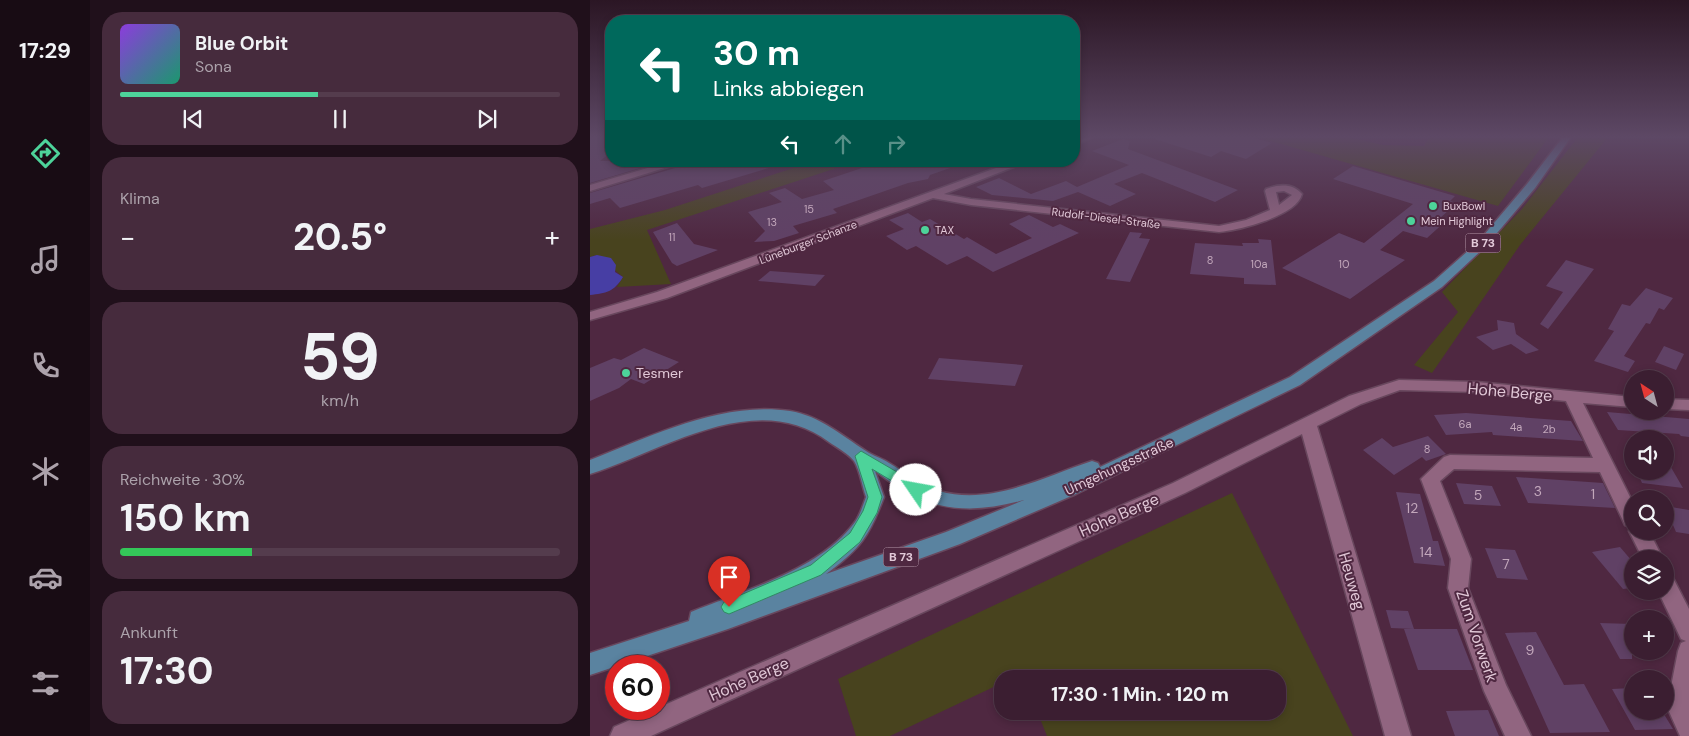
<!DOCTYPE html>
<html lang="de">
<head>
<meta charset="utf-8">
<style>
  body { margin:0; font-family:"DM Sans",sans-serif; background:#462b3d; color:#f1f3f6; height:100vh; display:flex; flex-direction:column; font-size:19px; white-space:nowrap }
  * { box-sizing:border-box; margin:0 }
  p { font-size:16px; color:#aca2ab }
  .icon { flex:none; width:28px; height:28px; fill:none; stroke:currentColor; stroke-width:2; stroke-linecap:round; stroke-linejoin:round }
  .map { position:relative; flex:1; overflow:hidden }
  .side { display:flex; flex-direction:column; gap:12px; padding:12px; background:#20101b; width:500px }
  .side>* { flex:none }
  .top-card { position:absolute; left:15px; top:15px; width:475px; height:152px; border-radius:20px; box-shadow:0 2px 8px #0003,0 0 0 1px #543c4d; background:#00695c; color:#fff; overflow:hidden }
  .needle { width:32px; rotate:324deg }
  .controls { position:absolute; left:1034px; top:370px; display:grid; gap:10px }
  .controls a { display:grid; place-items:center; width:50px; height:50px; border-radius:50%; background:#3b1e31; box-shadow:0 2px 8px #0003,0 0 0 1px #543c4d; font-size:25px }
  .speed { position:absolute; left:15px; top:655px; display:flex; gap:10px; font-size:25px; font-weight:700; text-align:center }
  .speed>* { display:grid; place-content:center; width:65px; height:65px; border-radius:50%; background:#3b1e31; box-shadow:0 2px 8px #0003,0 0 0 1px #543c4d; line-height:1 }
  .speed .limit { border:8px solid #d22; background:#fff; color:#111 }
  .pin { position:absolute; display:grid; place-items:center; width:42px; height:42px; color:#fff; margin:-51px -21px; border-radius:50% 50% 50% 0; rotate:-45deg; box-shadow:0 0 5px #0007 }
  .pin .icon { rotate:45deg }
  .me { position:absolute; width:55px; margin:-28px; rotate:303deg; stroke-linejoin:round; filter:drop-shadow(0 0 4px #0008) }
  .turn { display:flex; align-items:center; gap:18px; height:105px; padding:0 25px; font-size:22px }
  .turn .icon { width:65px; height:65px; stroke-width:2.5 }
  .turn b { display:block; font-size:35px; line-height:42px }
  .lanes { display:flex; align-items:center; height:48px; padding:0 25px; background:#0003; justify-content:center; gap:25px; direction:ltr }
  .lanes .off { opacity:.35 }
  .big { font-size:38px; font-weight:700; line-height:1.1 }
  .side .card { flex:1; display:flex; flex-direction:column; justify-content:center; gap:8px; min-width:0; padding:0 18px; border-radius:20px; background:#462b3d }
  .side .dial { align-items:center; gap:0 }
  .dial b { font-size:65px; line-height:1 }
  .song { display:flex; align-items:center; gap:15px }
  .cover { width:60px; height:60px; border-radius:8px; background:linear-gradient(135deg,hsl(270 70% 55%),hsl(160 70% 35%)) }
  .played { height:5px; border-radius:2px; background:linear-gradient(90deg,#4dd39a 45%,#543c4d 45%) }
  .keys { display:flex; justify-content:space-around; direction:ltr }
  .heat { display:flex; justify-content:space-between; align-items:center; font-size:28px; direction:ltr }
  .charge { height:8px; border-radius:4px; background:linear-gradient(90deg,#34c759 30%,#543c4d 0) }
  .trip { position:absolute; left:404px; top:670px; width:292px; height:50px; border-radius:20px; background:#3b1e31; box-shadow:0 2px 8px #0003,0 0 0 1px #543c4d; font-weight:700; line-height:50px; text-align:center }
  main { display:flex; flex:1; min-height:0 }
  .tab-bar { display:flex; flex-direction:column; width:90px; justify-content:space-around; align-items:center; background:#180c14; color:#aca2ab }
  .tab-bar .icon { width:35px; height:35px }
  .tab-bar .selected { color:#4dd39a }
  .tab-bar b { font-size:22px; color:#f1f3f6 }
  .map>svg:first-child { display:block }
</style>
</head>
<body>
<main>
<nav class="tab-bar">
<b>17:29</b>
<svg class="icon selected" aria-label="directions" viewBox="0 0 24 24"><path d="M12 3l9 9-9 9-9-9zM9 14v-3h6M13 9l2 2-2 2"/></svg>
<svg class="icon" aria-label="music" viewBox="0 0 24 24"><path d="M9 18V5l10-2v13"/><circle cx="6" cy="18" r="3"/><circle cx="16" cy="16" r="3"/></svg>
<svg class="icon" aria-label="phone" viewBox="0 0 24 24"><path d="M5 4h4l2 5-3 2q2 4 5 5l2-3 5 2v4C11 20 4 13 5 4z"/></svg>
<svg class="icon" aria-label="climate" viewBox="0 0 24 24"><path d="M12 3v18M4 7l16 10M4 17L20 7"/></svg>
<svg class="icon" aria-label="car" viewBox="0 0 24 24"><path d="M5 17H2v-5l4-1 3-4h7l3 4 3 1v5h-3M9 17h6M6 11h13"/><circle cx="7" cy="17" r="2"/><circle cx="17" cy="17" r="2"/></svg>
<svg class="icon" aria-label="filters" viewBox="0 0 24 24"><path d="M4 7h16M4 17h16"/><circle cx="9" cy="7" r="2"/><circle cx="15" cy="17" r="2"/></svg>
</nav>
<section class="side">
<div class="card">
<div class="song"><i class="cover"></i><div><b>Blue Orbit</b><p>Sona</p></div></div>
<div class="played"></div>
<div class="keys"><svg class="icon" aria-label="previous" viewBox="0 0 24 24"><path d="M18 5L8 12l10 7zM5 5v14"/></svg><svg class="icon" aria-label="pause" viewBox="0 0 24 24"><path d="M8 5v14M16 5v14"/></svg><svg class="icon" aria-label="next" viewBox="0 0 24 24"><path d="M6 5l10 7-10 7zM19 5v14"/></svg></div>
</div>
<div class="card"><p>Klima</p>
<div class="heat"><a>−</a><b class="big">20.5°</b><a>+</a></div>
</div>
<div class="card dial"><b>59</b><p>km/h</p></div>
<div class="card"><p>Reichweite · 30%</p><b class="big">150 km</b><div class="charge"></div></div>
<div class="card"><p>Ankunft</p><b class="big">17:30</b></div>
</section>
<div class="map">
<svg width="1099" height="736" viewBox="0 0 1099 736">
  <rect width="100%" height="100%" fill="#4f2841"/>
  <g fill="#48431e">
    <path d="M667 137H758L793 145 834 146 839 137H959L908 206Z"/>
    <path d="M988 137H1018L930 245 842 373 824 365 868 312 852 292 932 209Z"/>
    <path d="M225 161H268L57 230 81 284 27 287 33 277 7 255 0 257V229L75 210Z"/>
    <path d="M642 493 763 736H457L447 711H688V679H435L432 673 420 679H412V683L300 736H266L248 679Z"/>
  </g>
  <path fill="#473ea4" d="M7 255 21 258 26 265 25 272 33 277C24 292 16 293 0 295V257Z"/>
  <g fill="#604165">
    <path d="M0 137H21V152L10 161H74L0 183Z"/>
    <path d="M566 137H661L682 143 656 159 631 151 621 157 565 139Z"/>
    <path d="M533 139 540 141 538 149 648 190 625 202 552 173 524 184 546 194 520 206 488 192 463 201 402 195 386 187 409 178 441 194 476 181 487 187 539 165 502 151Z"/>
    <path d="M109 161H192V164L112 188 108 185 30 208 20 198 0 204V193Z"/>
    <path d="M293 161H346L360 168 340 175 338 179 318 183 243 209 247 213 203 226 209 233 184 241 164 242 175 231 158 212 192 202 179 193 195 188 212 199 244 190 233 181Z"/>
    <path d="M763 166 865 196 860 201 867 203 850 218 857 220 837 238 813 231 790 250 815 260 760 299 692 268 749 233 774 243 823 204 743 179Z"/>
    <path d="M318 213 332 222 340 219 374 239 377 237 406 254 442 238 419 224 439 215 463 227 470 224 489 233 403 272 377 256 357 265 326 246 317 250 296 236 314 229 299 220Z"/>
    <path d="M87 223 104 244 128 250 87 266 82 263 63 232Z"/>
    <path d="M540 232 552 233 549 238 560 239 540 282 516 279Z"/>
    <path d="M668 239 681 240 686 285 654 284V278L600 274 605 243 653 246 652 243H669Z"/>
    <path d="M976 260 1004 269 958 329 950 324 973 292 956 286Z"/>
    <path d="M180 271 235 275 225 286 168 281Z"/>
    <path d="M1056 288 1083 298 1074 310 1069 308 1060 324 1056 323 1034 356 1045 361 1038 372 1004 361 1024 331 1018 329 1032 304 1040 306Z"/>
    <path d="M907 320 924 323 926 334 949 350 936 354 921 344 903 350 886 337 908 330Z"/>
    <path d="M1074 346 1094 354 1086 370 1065 362Z"/>
    <path d="M54 348 89 362 54 384 41 379 29 388 0 401V368L24 358 31 360Z"/>
    <path d="M349 358 433 365 425 386 338 379Z"/>
    <path d="M1017 412 1099 419V437L1091 436 1089 434 1028 430Z"/>
    <path d="M876 413 981 421 993 441 903 435 902 432 856 435 844 415Z"/>
    <path d="M838 436 856 454 836 461 832 457 804 475 773 450 792 438 803 447Z"/>
    <path d="M1075 457 1093 488 1052 483 1047 471H1075Z"/>
    <path d="M926 477 1013 483 1025 508 938 503Z"/>
    <path d="M866 483 902 486 911 506 874 504Z"/>
    <path d="M806 492 830 494 843 541H848L855 566 824 563Z"/>
    <path d="M1075 506 1099 510V534L1086 532Z"/>
    <path d="M1030 547 1042 561V588L1033 589 1002 552Z"/>
    <path d="M895 548 925 550 938 580 907 578Z"/>
    <path d="M796 610 818 611 824 629 801 628Z"/>
    <path d="M1010 623 1042 624V659H1030Z"/>
    <path d="M814 629H867L883 670H828Z"/>
    <path d="M946 632 974 685 994 684 1020 732 960 733 915 633Z"/>
    <path d="M1042 688V711H1072L1083 729 1045 730 1022 689Z"/>
    <path d="M898 710 909 736H865L856 711Z"/>
  </g>
  <g fill="none" stroke-linecap="round" stroke-linejoin="round">
    <defs>
      <g id="minor">
        <path d="M492 137H503L484 146V140Z"/>
        <path d="M81 161H97L0 191V185Z"/>
        <path d="M425 161H439L354 194 381 199 629 226 656 220 680 210 675 191 676 189C689 184 703 183 712 194 707 216 649 230 629 232L381 205 343 198 77 298 0 320V312L67 292ZM686 192 694 191 702 195 689 205Z"/>
        <path d="M809 380 887 382 1042 397V407L993 403 1042 501V531H1059L1073 559H1053L1039 531 1041 527 1035 525 1010 472 864 469 850 481 881 559 878 588 916 685 941 736H915L894 691 858 588 861 559 831 479 854 457 860 455 1003 458 976 401 887 392 810 390 771 404 727 426 821 736H795L712 434 595 493 61 736H20L24 727 583 483 759 396Z"/>
        <path d="M1075 399 1099 400V410L1075 409Z"/>
        <path d="M1075 574 1082 576 1099 609V736H1090L1077 707 1088 651 1091 643 1096 641 1091 639 1068 591H1075Z"/>
      </g>
      <path id="major" d="M973 137H981L945 188 896 246 852 287 710 385 486 494 370 544 138 629 0 675V653L99 621 101 612C155 590 230 570 265 522 270 515 273 505 276 497 272 486 270 470 264 461 259 454 246 447 239 442 166 387 73 451 0 474V460C62 436 131 401 200 411 230 416 251 435 276 451 283 456 292 458 299 463 316 473 330 485 349 491 401 506 453 477 502 461L508 463 510 467 700 377 844 281 888 242 937 184ZM285 471C297 479 308 489 321 495 358 513 395 511 434 500L356 532 236 574C270 549 279 537 294 497Z"/>
    </defs>
    <use href="#minor" stroke="#68475d" stroke-width="3"/>
    <use href="#major" stroke="#68475d" stroke-width="3"/>
    <use href="#minor" fill="#916580" fill-rule="evenodd"/>
    <use href="#major" fill="#5a83a0" fill-rule="evenodd"/>
  </g>
  <linearGradient id="sky" x2="0" y2="1"><stop stop-color="#2b1624"/><stop offset="0.57" stop-color="#5d4865"/><stop offset="1" stop-color="#5d4865" stop-opacity="0"/></linearGradient>
  <rect width="1099" height="240" fill="url(#sky)"/>
  <path fill="#4dd39a" stroke="#328964" d="M271 451 331 486 333 490 331 493H322L282 469 292 497 287 513 270 542 231 575 139 614 134 612 131 607 134 602 221 565 260 533 273 511 278 497 265 456Z"/>
  <g fill="#4dd39a" stroke="#4f2841" stroke-width="2">
    <circle cx="843" cy="206" r="5"/>
    <circle cx="821" cy="221" r="5"/>
    <circle cx="335" cy="230" r="5"/>
    <circle cx="36" cy="373" r="5"/>
  </g>
  <g text-anchor="middle" dominant-baseline="central" stroke-width="4" stroke-linejoin="round" paint-order="stroke">
    <g font-size="11" fill="#e2c9d8" stroke="#4f2841" text-anchor="start">
      <text x="853" y="206">BuxBowl</text>
      <text x="831" y="221">Mein Highlight</text>
      <text x="345" y="230">TAX</text>
    </g>
    <g font-size="11" fill="#c2a7bb">
      <text x="219" y="209">15</text>
      <text x="182" y="222">13</text>
      <text x="82" y="237">11</text>
      <text x="620" y="260">8</text>
      <text x="669" y="264">10a</text>
      <text x="754" y="264">10</text>
      <text x="875" y="424">6a</text>
      <text x="926" y="427">4a</text>
      <text x="959" y="429">2b</text>
      <text x="837" y="449">8</text>
    </g>
    <g font-size="11" fill="#e2c9d8" stroke="#4f2841">
      <text transform="translate(516 218) rotate(7)">Rudolf-Diesel-Straße</text>
      <text transform="translate(218 242) rotate(-21)">Lüneburger Schanze</text>
    </g>
    <g fill="#4f2841" stroke="#b699ab" stroke-width="1">
      <rect x="875.5" y="233.5" width="35" height="19" rx="4"/>
      <rect x="293.5" y="547.5" width="35" height="19" rx="4"/>
    </g>
    <g font-size="12" font-weight="bold" fill="#e2c9d8">
      <text x="893" y="243">B 73</text>
      <text x="311" y="557">B 73</text>
    </g>
    <g font-size="14" fill="#e2c9d8" stroke="#4f2841" text-anchor="start">
      <text x="46" y="373">Tesmer</text>
    </g>
    <g font-size="14" fill="#e2c9d8" stroke="#4f2841">
      <text transform="translate(529 466) rotate(-25)">Umgehungsstraße</text>
    </g>
    <g font-size="14" fill="#c2a7bb">
      <text x="948" y="491">3</text>
      <text x="1003" y="494">1</text>
      <text x="888" y="495">5</text>
      <text x="822" y="508">12</text>
      <text x="836" y="552">14</text>
      <text x="916" y="564">7</text>
      <text x="940" y="650">9</text>
    </g>
    <g font-size="16" fill="#e2c9d8" stroke="#4f2841">
      <text transform="translate(920 392) rotate(5)">Hohe Berge</text>
      <text transform="translate(529 515) rotate(-24)">Hohe Berge</text>
      <text transform="translate(762 581) rotate(74)">Heuweg</text>
      <text transform="translate(887 636) rotate(71)">Zum Vorwerk</text>
      <text transform="translate(159 679) rotate(-24)">Hohe Berge</text>
    </g>
  </g>
</svg>
<div class="controls">
<a><svg class="needle" viewBox="-14 -14 28 28"><path d="M0-13l5 13h-10z" fill="#e53935"/><path d="M0 13l5-13h-10z" fill="#aca2ab"/></svg></a>
<a><svg class="icon" aria-label="sound" viewBox="0 0 24 24"><path d="M4 9h4l5-4v14l-5-4H4zM17 9q2 3 0 6"/></svg></a>
<a><svg class="icon" aria-label="search" viewBox="0 0 24 24"><circle cx="10" cy="10" r="6"/><path d="M15 15l6 6"/></svg></a>
<a><svg class="icon" aria-label="layers" viewBox="0 0 24 24"><path d="M12 4l9 5-9 5-9-5zM3 14l9 5 9-5"/></svg></a>
<a>+</a>
<a>−</a>
</div>
<div class="speed"><div class="limit">60</div></div>
<div class="pin" style="left:139px;top:607px;background:#d93025"><svg class="icon" aria-label="arrive" viewBox="0 0 24 24"><path d="M6 21V4h12l-3 4 3 4H6"/></svg></div>
<svg class="me" style="left:326px;top:490px" viewBox="-20 -20 40 40"><circle r="19" fill="#fff"/><path d="M0-13L10 11 0 6-10 11z" fill="#4dd39a"/></svg>
<div class="trip">17:30 · 1 Min. · 120 m</div>
<div class="top-card">
<div class="turn"><svg class="icon" aria-label="left" viewBox="0 0 24 24"><path d="M17 20v-9H6M10 6l-5 5 5 5"/></svg><div><b>30 m</b>Links abbiegen</div></div>
<div class="lanes"><svg class="icon" aria-label="left" viewBox="0 0 24 24"><path d="M17 20v-9H6M10 6l-5 5 5 5"/></svg><svg class="icon off" aria-label="ahead" viewBox="0 0 24 24"><path d="M12 20V5M6 11l6-6 6 6"/></svg><svg class="icon off" aria-label="right" viewBox="0 0 24 24"><path d="M7 20v-9h11M14 6l5 5-5 5"/></svg></div>
</div>
</div>
</main>
</body>
</html>
